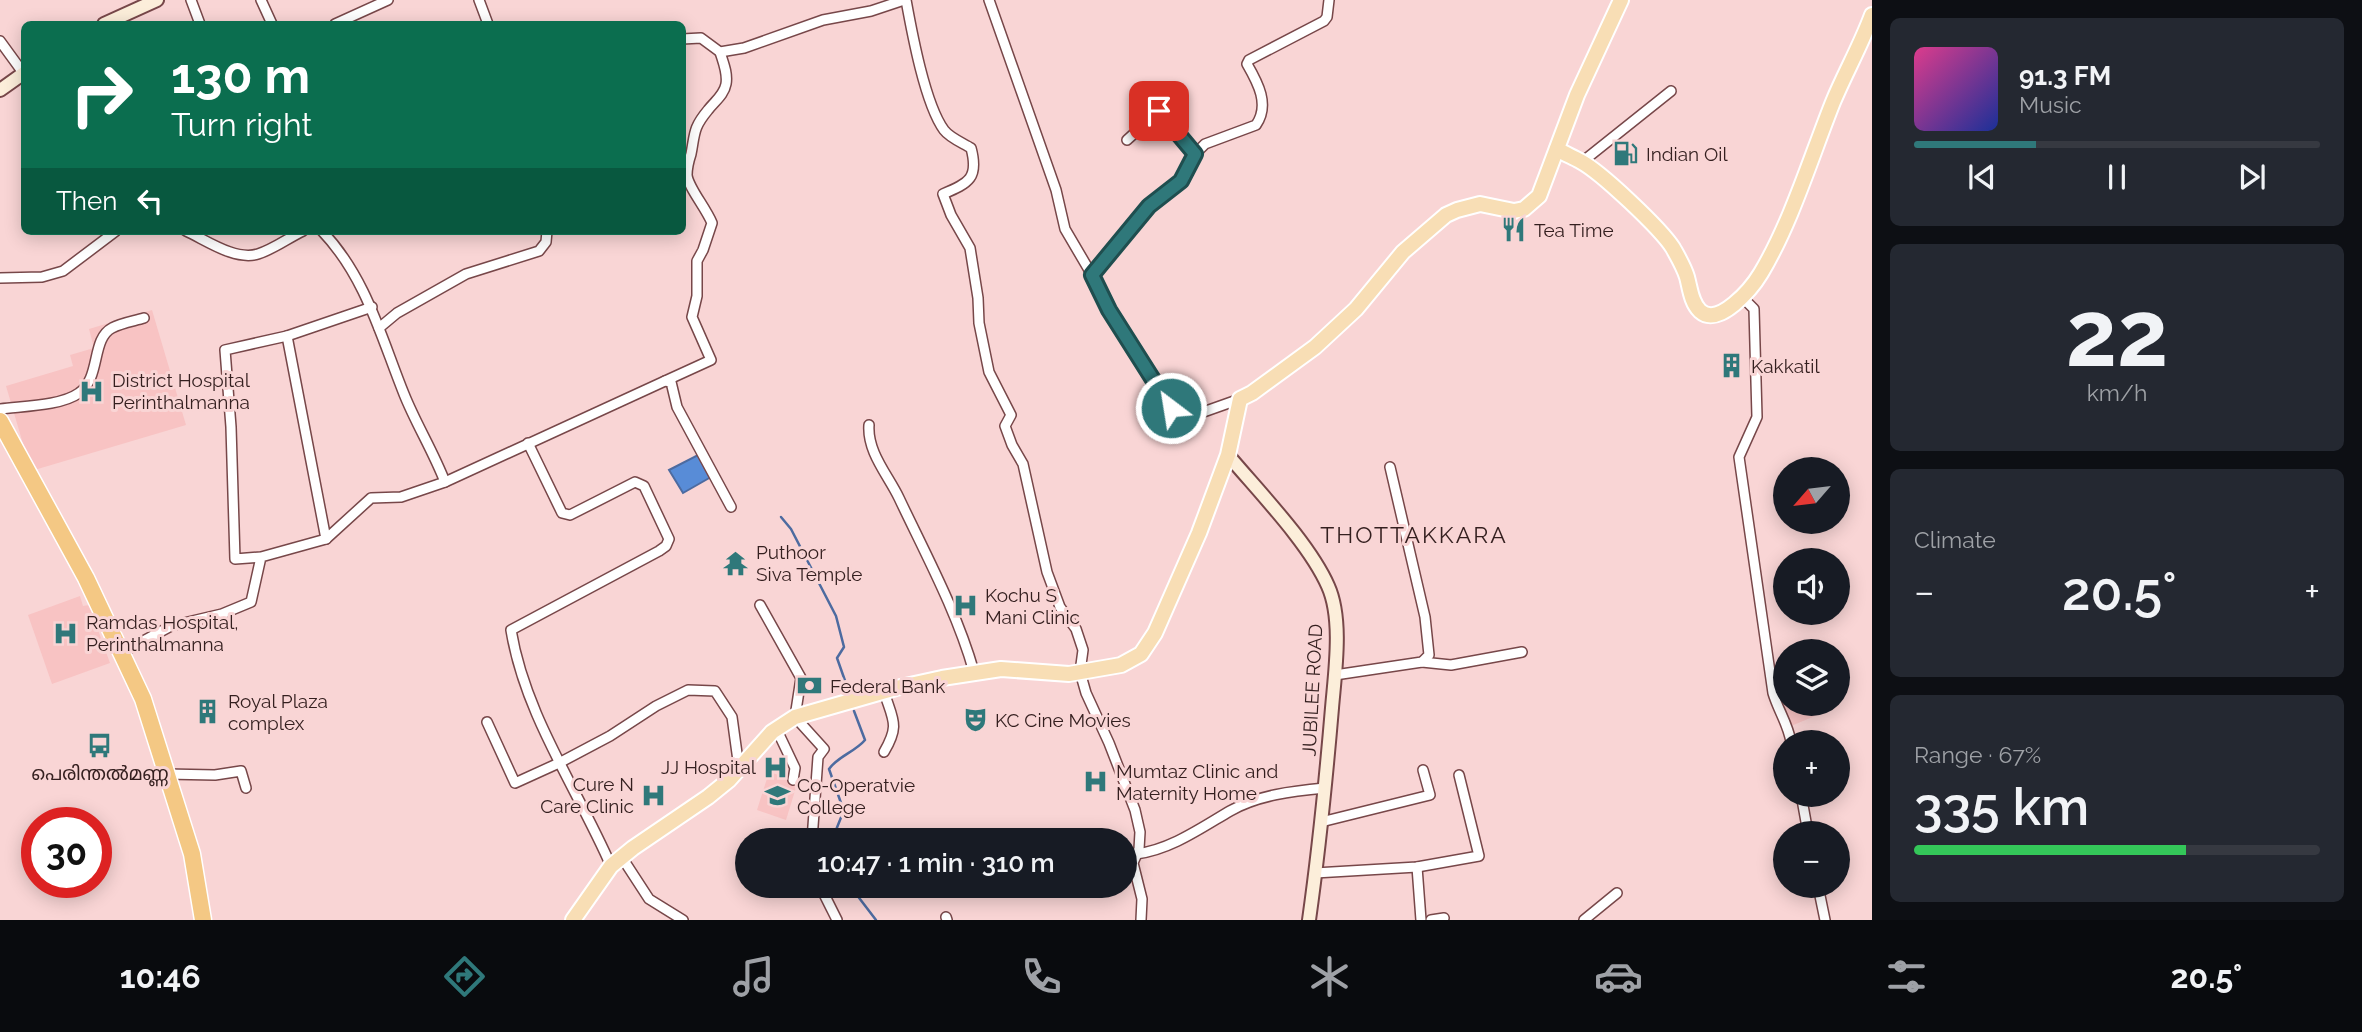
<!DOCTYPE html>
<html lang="en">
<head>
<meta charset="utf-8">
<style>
  body { margin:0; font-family:Raleway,"Noto Sans Malayalam",sans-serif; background:#242831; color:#f1f3f6; height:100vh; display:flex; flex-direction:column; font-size:26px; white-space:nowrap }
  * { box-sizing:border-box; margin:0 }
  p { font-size:23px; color:#9ea1a6 }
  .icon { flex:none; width:38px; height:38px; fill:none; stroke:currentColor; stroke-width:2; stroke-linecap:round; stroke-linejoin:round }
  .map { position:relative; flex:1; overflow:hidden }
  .side { display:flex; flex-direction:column; gap:18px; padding:18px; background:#0d0f14; width:490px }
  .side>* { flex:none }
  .guide { position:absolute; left:21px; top:21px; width:665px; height:214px; border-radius:10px; box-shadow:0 4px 18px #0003; background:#0b6e4f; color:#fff; overflow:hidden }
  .needle { width:46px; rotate:242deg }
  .tools { position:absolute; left:1773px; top:457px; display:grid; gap:14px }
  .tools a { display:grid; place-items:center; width:77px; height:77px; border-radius:50%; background:#171b24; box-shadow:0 4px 18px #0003; font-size:35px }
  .speed { position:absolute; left:21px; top:807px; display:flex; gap:14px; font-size:35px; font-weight:700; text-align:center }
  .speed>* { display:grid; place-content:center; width:91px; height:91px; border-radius:50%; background:#171b24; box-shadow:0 4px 18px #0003; line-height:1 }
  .speed .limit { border:10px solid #d22; background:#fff; color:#111 }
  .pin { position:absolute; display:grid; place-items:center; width:60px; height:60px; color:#fff; margin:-30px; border-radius:14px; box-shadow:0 4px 10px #0006 }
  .me { position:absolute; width:77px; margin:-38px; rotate:329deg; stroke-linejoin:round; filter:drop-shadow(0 0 5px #0008) }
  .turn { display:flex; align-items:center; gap:24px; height:147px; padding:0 35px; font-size:32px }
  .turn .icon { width:91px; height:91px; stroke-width:2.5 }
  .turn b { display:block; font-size:49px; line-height:60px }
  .then { display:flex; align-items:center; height:66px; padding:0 35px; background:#0003; gap:14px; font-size:26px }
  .big { font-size:52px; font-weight:600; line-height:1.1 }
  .side .tile { flex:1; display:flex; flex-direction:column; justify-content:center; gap:10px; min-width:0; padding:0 24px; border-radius:10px; background:#242831 }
  .side .dial { align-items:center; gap:0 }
  .dial b { font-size:91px; line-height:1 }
  .song { display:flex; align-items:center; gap:21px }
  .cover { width:84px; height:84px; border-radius:10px; background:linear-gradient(135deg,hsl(330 70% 55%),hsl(230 70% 35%)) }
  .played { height:7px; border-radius:4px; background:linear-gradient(90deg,#2f787a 30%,#363941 30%) }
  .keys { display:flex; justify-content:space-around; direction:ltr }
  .heat { display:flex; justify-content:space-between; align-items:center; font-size:38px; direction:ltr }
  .charge { height:10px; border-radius:5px; background:linear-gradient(90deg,#34c759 67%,#363941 0) }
  .trip { position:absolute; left:735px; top:828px; width:402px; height:70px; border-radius:35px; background:#171b24; box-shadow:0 4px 18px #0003; font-weight:600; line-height:70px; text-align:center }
  .tabs { display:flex; height:112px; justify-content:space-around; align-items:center; background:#090b0e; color:#9ea1a6 }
  .tabs .icon { width:49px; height:49px }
  .tabs .active { color:#2f787a }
  .tabs b { font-size:32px; color:#f1f3f6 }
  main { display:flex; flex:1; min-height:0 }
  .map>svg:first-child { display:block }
</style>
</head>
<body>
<main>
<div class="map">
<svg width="1872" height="920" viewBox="0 0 1872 920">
  <rect width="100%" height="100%" fill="#f9d5d5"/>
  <g fill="#f8c3c3">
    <path d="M152 310 186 425 31 471 6 386 73 366 70 355 94 348 89 329Z"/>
    <path d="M80 596 83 606 89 605 110 663 52 684 28 615Z"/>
    <path d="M1838 666 1845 696 1834 708 1791 726 1781 701 1776 679 1785 677V704H1838Z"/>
    <path d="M769 772 798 781 786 820 757 810Z"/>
  </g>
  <path fill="#588cd7" stroke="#4d6ba0" stroke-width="2" d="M698 455 711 477 683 493 669 470Z"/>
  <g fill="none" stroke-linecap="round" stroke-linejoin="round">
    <g stroke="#4d6ba0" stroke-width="2.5">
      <path d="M781 517 791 529 836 616 844 647 837 658 849 692"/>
      <path d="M832 840 842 815 841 803 829 769C838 756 855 752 865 740L854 711"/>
      <path d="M850 886 876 920"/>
    </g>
    <defs>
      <g id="street">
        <path d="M191 0 200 24"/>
        <path d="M261 0 272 24"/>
        <path d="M479 0 488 24"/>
        <path d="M906 0C912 33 925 104 944 130 950 138 963 143 971 148 979 178 969 183 943 194L951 215 970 248 978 298 979 323 989 372 1011 415 1005 426 1012 445 1023 464 1047 572 1060 607 1076 629 1083 650 1080 672 1086 693 1109 743 1135 810 1140 832 1139 849 1133 863 1142 899 1141 920"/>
        <path d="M989 0 1056 190 1065 229 1092 275 1109 310 1178 421 1240 399"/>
        <path d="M335 24 388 0"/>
        <path d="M682 39 701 38 720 52 744 48 823 20 871 11 904 0"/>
        <path d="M0 41 24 74"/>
        <path d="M1195 154 1205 144 1256 125C1270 105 1258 83 1247 64L1249 60 1324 21 1327 17 1329 0"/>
        <path d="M1582 162 1671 91"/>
        <path d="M186 231C206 240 235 261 258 254 274 249 288 238 303 231"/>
        <path d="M322 231C366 277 381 337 404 394 416 424 433 451 445 482L401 497 371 498 326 539"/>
        <path d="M1092 275 1149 207 1181 182 1195 154 1159 111 1127 140"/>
        <path d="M0 278 42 277 63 271 116 231"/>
        <path d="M1742 297 1754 309 1757 417 1739 457 1773 693C1778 710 1788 724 1791 742"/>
        <path d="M379 328 397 313 466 274 539 251 546 242 547 231"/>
        <path d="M287 336 372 307"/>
        <path d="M665 381 711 360 692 317 697 296V261L703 250 712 223C706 208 688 187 687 175 687 168 689 160 691 154 695 133 693 128 708 110 715 101 724 95 726 84 728 73 723 62 720 52"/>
        <path d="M0 409C22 406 61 406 79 393 101 378 91 339 112 328 121 323 134 321 144 318"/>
        <path d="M869 425C867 452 888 475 899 498 926 555 957 612 974 672"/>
        <path d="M528 443 562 513 570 515 635 482 644 486 669 539 666 546 659 551 511 630C525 715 577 788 611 866"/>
        <path d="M445 482 665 381 671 382 677 407 731 507"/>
        <path d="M760 605 801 678 795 717 824 749 818 757 812 840"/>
        <path d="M123 652 171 626 222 614 251 602 261 557 326 539 287 336 225 350 231 427 235 559 261 557"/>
        <path d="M1422 662 1451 665 1522 652"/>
        <path d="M1335 675 1422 662 1429 655 1425 617 1390 467"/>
        <path d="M487 722 515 783 559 763 610 736 656 706 688 690 715 691 732 717 739 768"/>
        <path d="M776 728 795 768 793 780"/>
        <path d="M884 752C900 725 893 720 884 692"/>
        <path d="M166 774 215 775 241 771 246 788"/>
        <path d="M1801 794 1808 833"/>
        <path d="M1321 822 1430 795 1423 770"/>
        <path d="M1136 854C1170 850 1201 828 1230 811 1258 795 1293 791 1325 788"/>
        <path d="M621 856 649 899 683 920"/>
        <path d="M1417 867 1421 920"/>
        <path d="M1315 873 1417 867 1479 856 1459 775"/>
        <path d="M820 886 837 920"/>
        <path d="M1818 886 1825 920"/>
        <path d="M946 917 947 920"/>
        <path d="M1431 920 1444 918"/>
        <path d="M1584 920 1617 893"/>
      </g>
      <g id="secondary">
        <path d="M104 24 157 0"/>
        <path d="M0 90 24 73"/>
        <path d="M1228 455C1259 492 1309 543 1328 586 1343 619 1335 672 1332 708 1326 779 1319 849 1309 920"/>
      </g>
      <g id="primary">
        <path d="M1557 149C1565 154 1573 157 1580 161 1601 172 1661 229 1673 248 1678 257 1684 267 1687 277 1690 288 1691 302 1700 311 1719 328 1752 288 1761 273 1791 223 1811 157 1833 102 1845 73 1861 45 1872 15"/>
        <path d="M573 920 611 866 633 848 708 797 729 780 772 732 795 717 896 688 942 678 1001 669 1069 674 1121 665 1141 654 1155 633 1199 533 1228 455 1240 399 1252 393 1315 347 1356 309 1403 252 1446 215 1457 210 1480 204 1514 211 1524 209 1539 196 1577 95 1621 0"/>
      </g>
      <path id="highway" d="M0 421 86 578 143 699 192 854 203 920"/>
    </defs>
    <use href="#street" stroke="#774749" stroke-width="12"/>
    <use href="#secondary" stroke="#774749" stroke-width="16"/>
    <use href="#primary" stroke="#fff" stroke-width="18"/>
    <use href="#highway" stroke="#fff" stroke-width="19"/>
    <use href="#street" stroke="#fff" stroke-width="9"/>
    <use href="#secondary" stroke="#fceeda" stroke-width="12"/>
    <use href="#primary" stroke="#f8deb5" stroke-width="14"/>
    <use href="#highway" stroke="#f4c884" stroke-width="16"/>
  </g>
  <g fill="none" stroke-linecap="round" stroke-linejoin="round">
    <defs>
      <path id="route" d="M1159 111 1195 154 1181 181 1149 206 1092 275 1109 310 1171 408"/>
    </defs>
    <use href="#route" stroke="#1f4e4f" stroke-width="18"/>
    <use href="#route" stroke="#2f787a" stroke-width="12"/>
  </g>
  <defs>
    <symbol id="fuel-bare" viewBox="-9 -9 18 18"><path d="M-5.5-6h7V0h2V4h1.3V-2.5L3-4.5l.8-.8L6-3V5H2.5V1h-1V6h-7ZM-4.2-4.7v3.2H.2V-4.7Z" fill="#2f787a" stroke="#f9d5d5" stroke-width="2.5" paint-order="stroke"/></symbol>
    <symbol id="restaurant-bare" viewBox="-9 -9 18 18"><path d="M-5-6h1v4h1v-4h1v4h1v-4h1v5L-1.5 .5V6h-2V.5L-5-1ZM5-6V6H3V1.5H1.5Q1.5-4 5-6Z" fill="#2f787a" stroke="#f9d5d5" stroke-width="2.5" paint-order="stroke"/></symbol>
    <symbol id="building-bare" viewBox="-9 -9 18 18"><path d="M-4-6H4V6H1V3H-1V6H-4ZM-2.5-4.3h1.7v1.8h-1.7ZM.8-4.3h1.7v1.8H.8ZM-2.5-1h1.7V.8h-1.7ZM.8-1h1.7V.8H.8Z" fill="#2f787a" stroke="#f9d5d5" stroke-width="2.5" paint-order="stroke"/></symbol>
    <symbol id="hospital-bare" viewBox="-9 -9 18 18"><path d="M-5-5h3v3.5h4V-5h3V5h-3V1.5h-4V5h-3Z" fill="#2f787a" stroke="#f9d5d5" stroke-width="2.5" paint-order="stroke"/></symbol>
    <symbol id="temple-bare" viewBox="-9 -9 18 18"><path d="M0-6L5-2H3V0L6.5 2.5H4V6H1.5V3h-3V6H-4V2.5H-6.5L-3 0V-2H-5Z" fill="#2f787a" stroke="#f9d5d5" stroke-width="2.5" paint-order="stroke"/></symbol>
    <symbol id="bank-bare" viewBox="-9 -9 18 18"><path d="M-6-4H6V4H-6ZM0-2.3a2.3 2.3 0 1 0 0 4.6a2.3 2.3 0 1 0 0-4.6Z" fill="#2f787a" stroke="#f9d5d5" stroke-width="2.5" paint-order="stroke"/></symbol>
    <symbol id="theatre-bare" viewBox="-9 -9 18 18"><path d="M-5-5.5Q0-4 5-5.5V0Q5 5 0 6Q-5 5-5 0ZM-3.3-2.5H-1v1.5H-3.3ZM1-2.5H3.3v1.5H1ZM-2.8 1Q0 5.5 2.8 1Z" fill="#2f787a" stroke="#f9d5d5" stroke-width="2.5" paint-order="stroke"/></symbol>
    <symbol id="bus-bare" viewBox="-9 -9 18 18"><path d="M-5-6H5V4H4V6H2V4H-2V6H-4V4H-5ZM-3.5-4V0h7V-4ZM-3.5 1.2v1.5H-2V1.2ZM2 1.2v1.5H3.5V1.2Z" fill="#2f787a" stroke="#f9d5d5" stroke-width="2.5" paint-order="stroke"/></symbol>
    <symbol id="university-bare" viewBox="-9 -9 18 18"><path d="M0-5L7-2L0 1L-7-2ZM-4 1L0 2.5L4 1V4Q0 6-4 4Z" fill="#2f787a" stroke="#f9d5d5" stroke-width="2.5" paint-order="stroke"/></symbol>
  </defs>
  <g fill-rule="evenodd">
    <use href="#fuel-bare" x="1608" y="136" width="35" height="35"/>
    <use href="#restaurant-bare" x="1496" y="212" width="35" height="35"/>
    <use href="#building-bare" x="1714" y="348" width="35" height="35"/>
    <use href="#hospital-bare" x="74" y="374" width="35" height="35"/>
    <use href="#temple-bare" x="718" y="546" width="35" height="35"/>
    <use href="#hospital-bare" x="948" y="588" width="35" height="35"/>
    <use href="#hospital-bare" x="48" y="616" width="35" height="35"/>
    <use href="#bank-bare" x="792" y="668" width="35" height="35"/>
    <use href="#building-bare" x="190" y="694" width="35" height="35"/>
    <use href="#theatre-bare" x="958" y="702" width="35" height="35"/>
    <use href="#bus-bare" x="82" y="728" width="35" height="35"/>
    <use href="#hospital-bare" x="758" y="750" width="35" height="35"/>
    <use href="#hospital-bare" x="1078" y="764" width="35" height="35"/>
    <use href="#hospital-bare" x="636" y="778" width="35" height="35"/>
    <use href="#university-bare" x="760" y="778" width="35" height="35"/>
  </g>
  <g text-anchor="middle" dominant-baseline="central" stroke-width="6" stroke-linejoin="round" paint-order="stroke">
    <g font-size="19" fill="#341f1f" stroke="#f9d5d5" text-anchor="start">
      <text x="1646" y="154">Indian Oil</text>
      <text x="1534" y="230">Tea Time</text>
      <text x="1751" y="366">Kakkatil</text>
      <text x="112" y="380">District Hospital<tspan x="112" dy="22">Perinthalmanna</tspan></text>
      <text x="756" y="552">Puthoor<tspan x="756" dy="22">Siva Temple</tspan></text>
      <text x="985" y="595">Kochu S<tspan x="985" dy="22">Mani Clinic</tspan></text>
      <text x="86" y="622">Ramdas Hospital,<tspan x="86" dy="22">Perinthalmanna</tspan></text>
      <text x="830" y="686">Federal Bank</text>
      <text x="228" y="701">Royal Plaza<tspan x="228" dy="22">complex</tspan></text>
      <text x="995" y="720">KC Cine Movies</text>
      <text x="756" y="767" text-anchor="end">JJ Hospital</text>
      <text x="1116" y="771">Mumtaz Clinic and<tspan x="1116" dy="22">Maternity Home</tspan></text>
      <text x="100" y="773" text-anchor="middle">പെരിന്തൽമണ്ണ</text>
      <text x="634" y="784" text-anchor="end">Cure N<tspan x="634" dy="22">Care Clinic</tspan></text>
      <text x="797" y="785">Co-Operatvie<tspan x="797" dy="22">College</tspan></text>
    </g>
    <g font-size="19" fill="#341f1f" stroke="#f9d5d5">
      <text transform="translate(1312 690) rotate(-87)">JUBILEE ROAD</text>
    </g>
    <g font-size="23" letter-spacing="2" fill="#341f1f" stroke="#f9d5d5">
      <text x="1414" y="534">THOTTAKKARA</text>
    </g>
  </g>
</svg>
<div class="tools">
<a><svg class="needle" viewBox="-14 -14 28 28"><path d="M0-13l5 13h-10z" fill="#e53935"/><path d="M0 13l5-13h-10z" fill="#9ea1a6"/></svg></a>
<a><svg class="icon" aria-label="sound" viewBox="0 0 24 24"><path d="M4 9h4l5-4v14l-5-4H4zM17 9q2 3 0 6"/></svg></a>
<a><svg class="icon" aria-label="layers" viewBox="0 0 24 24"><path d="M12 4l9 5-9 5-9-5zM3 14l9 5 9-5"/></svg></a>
<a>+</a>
<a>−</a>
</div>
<div class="speed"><div class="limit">30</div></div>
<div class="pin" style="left:1159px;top:111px;background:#d93025"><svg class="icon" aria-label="arrive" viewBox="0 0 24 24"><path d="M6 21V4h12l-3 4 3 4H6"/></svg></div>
<svg class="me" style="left:1171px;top:408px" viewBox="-20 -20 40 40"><circle r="17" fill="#2f787a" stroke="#fff" stroke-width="3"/><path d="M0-11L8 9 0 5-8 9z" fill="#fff"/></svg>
<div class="trip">10:47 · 1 min · 310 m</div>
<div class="guide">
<div class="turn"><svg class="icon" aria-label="right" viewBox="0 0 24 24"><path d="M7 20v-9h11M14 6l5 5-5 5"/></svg><div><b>130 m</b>Turn right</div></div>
<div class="then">Then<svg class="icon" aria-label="left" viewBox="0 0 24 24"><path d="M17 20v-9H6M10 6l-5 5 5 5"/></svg></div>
</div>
</div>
<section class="side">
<div class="tile">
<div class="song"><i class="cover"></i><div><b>91.3 FM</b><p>Music</p></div></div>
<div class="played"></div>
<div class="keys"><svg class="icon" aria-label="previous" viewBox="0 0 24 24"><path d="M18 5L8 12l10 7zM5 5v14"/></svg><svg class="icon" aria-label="pause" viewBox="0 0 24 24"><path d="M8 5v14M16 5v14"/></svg><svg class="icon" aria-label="next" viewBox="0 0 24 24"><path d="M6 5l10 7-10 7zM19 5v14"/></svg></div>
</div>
<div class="tile dial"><b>22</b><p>km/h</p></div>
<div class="tile"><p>Climate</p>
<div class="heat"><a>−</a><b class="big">20.5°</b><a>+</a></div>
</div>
<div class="tile"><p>Range · 67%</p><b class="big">335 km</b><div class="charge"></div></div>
</section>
</main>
<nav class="tabs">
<b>10:46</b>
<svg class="icon active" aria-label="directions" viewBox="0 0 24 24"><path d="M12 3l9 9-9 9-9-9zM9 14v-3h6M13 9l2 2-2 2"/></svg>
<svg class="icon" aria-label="music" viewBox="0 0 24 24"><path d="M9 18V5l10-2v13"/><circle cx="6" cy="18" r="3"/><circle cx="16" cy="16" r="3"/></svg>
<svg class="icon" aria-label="phone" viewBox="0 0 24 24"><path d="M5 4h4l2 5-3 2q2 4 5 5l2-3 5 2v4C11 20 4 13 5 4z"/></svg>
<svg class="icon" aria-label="climate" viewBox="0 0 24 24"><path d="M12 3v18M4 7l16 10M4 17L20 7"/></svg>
<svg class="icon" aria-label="car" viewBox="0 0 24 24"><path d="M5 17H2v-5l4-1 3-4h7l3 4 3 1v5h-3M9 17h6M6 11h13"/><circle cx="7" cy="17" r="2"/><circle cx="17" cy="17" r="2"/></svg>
<svg class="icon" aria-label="filters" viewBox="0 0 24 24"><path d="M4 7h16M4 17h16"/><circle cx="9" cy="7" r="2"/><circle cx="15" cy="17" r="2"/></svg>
<b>20.5°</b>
</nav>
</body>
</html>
